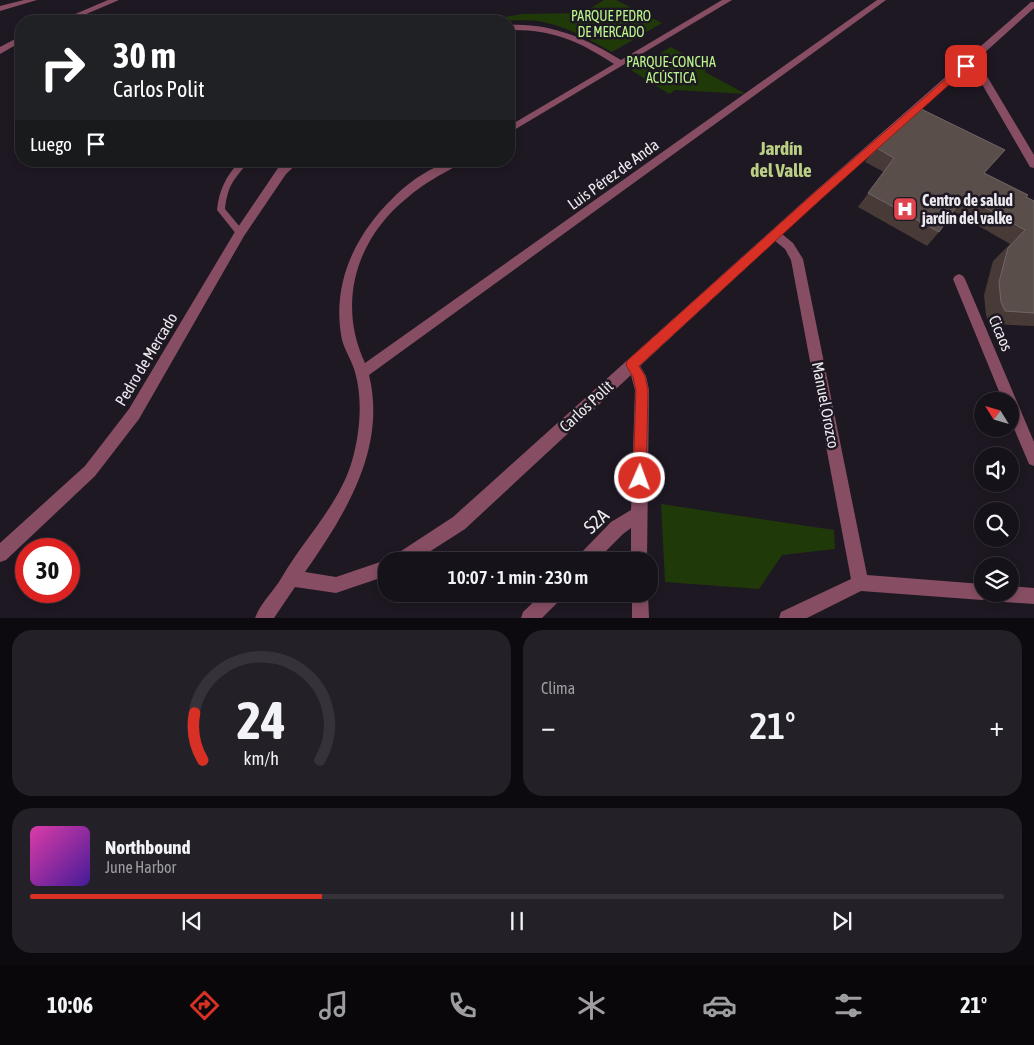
<!DOCTYPE html>
<html lang="es">
<head>
<meta charset="utf-8">
<style>
  body { margin:0; font-family:"Asap Condensed",sans-serif; background:#232027; color:#f1f3f6; height:100vh; display:flex; flex-direction:column; font-size:19px; white-space:nowrap }
  * { box-sizing:border-box; margin:0 }
  p { font-size:16px; color:#9e9ea2 }
  .icon { flex:none; width:28px; height:28px; fill:none; stroke:currentColor; stroke-width:2; stroke-linecap:round; stroke-linejoin:round }
  .map { position:relative; height:618px; overflow:hidden }
  .drawer { display:flex; flex-direction:column; gap:12px; padding:12px; background:#0c0a0e; flex:1 }
  .drawer>* { flex:none }
  .banner { position:absolute; left:15px; top:15px; width:500px; height:152px; border-radius:20px; box-shadow:0 2px 8px #0003,0 0 0 1px #353239; background:#202124; color:#fff; overflow:hidden }
  .needle { width:32px; rotate:307deg }
  .controls { position:absolute; left:974px; top:392px; display:grid; gap:10px }
  .controls a { display:grid; place-items:center; width:45px; height:45px; border-radius:50%; background:#16121a; box-shadow:0 2px 8px #0003,0 0 0 1px #353239; font-size:25px }
  .speed { position:absolute; left:15px; top:538px; display:flex; gap:10px; font-size:25px; font-weight:700; text-align:center }
  .speed>* { display:grid; place-content:center; width:65px; height:65px; border-radius:50%; background:#16121a; box-shadow:0 2px 8px #0003,0 0 0 1px #353239; line-height:1 }
  .speed .limit { border:8px solid #d22; background:#fff; color:#111 }
  .pin { position:absolute; display:grid; place-items:center; width:42px; height:42px; color:#fff; margin:-21px; border-radius:10px; box-shadow:0 2px 8px #0006 }
  .me { position:absolute; width:55px; margin:-28px; rotate:2deg; stroke-linejoin:round; filter:drop-shadow(0 0 4px #0008) }
  .turn { display:flex; align-items:center; gap:18px; height:105px; padding:0 15px; font-size:22px }
  .turn .icon { width:65px; height:65px; stroke-width:2.5 }
  .turn b { display:block; font-size:35px; line-height:42px }
  .then { display:flex; align-items:center; height:48px; padding:0 15px; background:#0003; gap:10px; font-size:19px }
  .big { font-size:38px; font-weight:600; line-height:1.1 }
  .drawer .card { flex:1; display:flex; flex-direction:column; justify-content:center; gap:8px; min-width:0; padding:0 18px; border-radius:20px; background:#232027 }
  .drawer .dial { align-items:center; gap:0 }
  .dial svg { height:130px; overflow:visible; fill:none; stroke:#353239; stroke-width:7; stroke-linecap:round; text-anchor:middle }
  .dial text { fill:#f1f3f6; stroke:none }
  .song { display:flex; align-items:center; gap:15px }
  .cover { width:60px; height:60px; border-radius:8px; background:linear-gradient(135deg,hsl(320 70% 55%),hsl(260 70% 35%)) }
  .played { height:5px; border-radius:2px; background:linear-gradient(90deg,#d93025 30%,#353239 30%) }
  .keys { display:flex; justify-content:space-around; direction:ltr }
  .heat { display:flex; justify-content:space-between; align-items:center; font-size:28px; direction:ltr }
  .drawer .tiles { flex:1; display:grid; gap:12px; grid-template-columns:1fr 1fr }
  .card:last-child { grid-column:span 2 }
  .trip { position:absolute; left:378px; top:552px; width:280px; height:50px; border-radius:20px; background:#16121a; box-shadow:0 2px 8px #0003,0 0 0 1px #353239; font-weight:600; line-height:50px; text-align:center }
  .tabs { display:flex; height:80px; justify-content:space-around; align-items:center; background:#09070a; color:#9e9ea2 }
  .tabs .icon { width:35px; height:35px }
  .tabs .current { color:#d93025 }
  .tabs b { font-size:22px; color:#f1f3f6 }
  .map>svg:first-child { display:block }
</style>
</head>
<body>
<div class="map">
<svg width="1034" height="618" viewBox="0 0 1034 618">
  <rect width="100%" height="100%" fill="#1e1823"/>
  <g fill="#203908">
    <path d="M604 0H616L662 23 612 52C590 40 568 27 543 22 528 19 511 21 496 21L495 19 522 14 583 13Z"/>
    <path d="M671 47 706 67 705 72 746 94 675 90 669 94 631 70Z"/>
    <path d="M661 504 834 530 835 549 782 555 759 589 665 582Z"/>
  </g>
  <g fill="none" stroke-linecap="round" stroke-linejoin="round">
    <path fill="#874e63" fill-rule="evenodd" d="M240 161H249C234 180 228 184 225 209L245 233 240 236 237 235 217 210C219 190 226 176 240 161Z"/>
    <g fill="#874e63" fill-rule="evenodd">
      <path d="M24 0H37L0 11V6Z"/>
      <path d="M108 0H119L70 21H59Z"/>
      <path d="M722 0H732L509 133V126L614 64C579 41 552 29 509 30V25C551 23 585 38 621 60Z"/>
      <path d="M877 0H886L369 375C387 448 345 515 305 572L336 577 386 560 389 561H386V576L336 593 295 587 274 618H255C261 602 274 591 282 577 304 539 339 505 352 461 360 433 363 400 355 372 352 361 345 351 342 340 331 285 354 236 393 198 410 181 437 161 461 161 455 168 443 173 435 178 425 184 416 190 407 198 356 239 337 303 365 363Z"/>
      <path d="M1031 2H1034V8L971 65 980 69 988 78 1034 155V168L1030 167 979 79 974 73 966 69 782 234 793 243 803 259 867 575 982 584V594H990L988 598 982 600 861 591 807 618H779L781 612 851 579 791 260 785 249 775 241 640 366 646 376 649 390 647 561H631V528L623 534 596 561H577L579 555 611 522 631 510 635 390 631 375 465 529 415 561H393L395 555 453 517 812 194Z"/>
      <path d="M21 36V42L0 54V47Z"/>
      <path d="M288 161H300L286 174 244 236 139 419 95 476 6 560 0 562V543L85 466 129 409 236 230 278 168Z"/>
      <path d="M959 274 963 276 965 279 1034 442V466L1029 464 1010 419V401H1003L953 279 955 276Z"/>
      <path d="M1010 586 1034 588V604L1004 602 998 600 996 594H1010Z"/>
      <path d="M542 594H562L560 600 542 618H521L523 612Z"/>
      <path d="M632 594H648L649 618H632Z"/>
    </g>
  </g>
  <path fill="#483b37" d="M875 147 984 173 1026 197 1034 201V326L990 324 986 315 984 295 993 261 1010 244 953 211 939 232 927 246 858 207 884 172 865 162Z"/>
  <path fill="#5a4e4b" stroke="#716665" d="M919 108 1005 150 984 173 1028 195 1026 197 1034 201V313L1005 311 1001 302 999 282 1008 248 1025 230 964 196 939 232 868 193 894 158 875 147Z"/>
  <path fill="#d93025" stroke="#8d1f18" d="M963 64 970 66 820 200 639 366 645 376 648 390 646 478 644 483 640 485 635 483 633 478 636 390 633 377 626 365 627 361 813 194Z"/>
  <defs>
    <symbol id="hospital-square" viewBox="-11 -11 22 22"><rect x="-9" y="-9" width="18" height="18" rx="4" fill="#e0444e" stroke="#1e1823"/><path d="M-5-5h3v3.5h4V-5h3V5h-3V1.5h-4V5h-3Z" fill="#fff"/></symbol>
  </defs>
  <g fill-rule="evenodd">
    <use href="#hospital-square" x="891" y="195" width="28" height="28"/>
  </g>
  <g text-anchor="middle" dominant-baseline="central" stroke-width="5" stroke-linejoin="round" paint-order="stroke">
    <g font-size="14" fill="#baf68c" stroke="#1e1823">
      <text x="611" y="16">PARQUE PEDRO<tspan x="611" dy="16">DE MERCADO</tspan></text>
      <text x="671" y="62">PARQUE-CONCHA<tspan x="671" dy="16">ACÚSTICA</tspan></text>
    </g>
    <g font-size="16" fill="#ece9f1" stroke="#1e1823">
      <text transform="translate(613 174) rotate(-36)">Luis Pérez de Anda</text>
      <text transform="translate(1001 333) rotate(67)">Cicaos</text>
      <text transform="translate(146 359) rotate(-59)">Pedro de Mercado</text>
      <text transform="translate(826 405) rotate(79)">Manuel Orozco</text>
      <text transform="translate(586 406) rotate(-43)">Carlos Polit</text>
    </g>
    <g font-size="16" font-weight="bold" fill="#ece9f1" stroke="#1e1823" text-anchor="start">
      <text x="922" y="200">Centro de salud<tspan x="922" dy="18">jardín del valke</tspan></text>
    </g>
    <g font-size="19" font-weight="bold" fill="#bbd085" stroke="#1e1823">
      <text x="781" y="148">Jardín<tspan x="781" dy="22">del Valle</tspan></text>
    </g>
    <g font-size="19" fill="#ece9f1" stroke="#1e1823">
      <text transform="translate(596 521) rotate(-43)">S2A</text>
    </g>
  </g>
</svg>
<div class="controls">
<a><svg class="needle" viewBox="-14 -14 28 28"><path d="M0-13l5 13h-10z" fill="#e53935"/><path d="M0 13l5-13h-10z" fill="#9e9ea2"/></svg></a>
<a><svg class="icon" aria-label="sound" viewBox="0 0 24 24"><path d="M4 9h4l5-4v14l-5-4H4zM17 9q2 3 0 6"/></svg></a>
<a><svg class="icon" aria-label="search" viewBox="0 0 24 24"><circle cx="10" cy="10" r="6"/><path d="M15 15l6 6"/></svg></a>
<a><svg class="icon" aria-label="layers" viewBox="0 0 24 24"><path d="M12 4l9 5-9 5-9-5zM3 14l9 5 9-5"/></svg></a>
</div>
<div class="speed"><div class="limit">30</div></div>
<div class="pin" style="left:966px;top:66px;background:#d93025"><svg class="icon" aria-label="arrive" viewBox="0 0 24 24"><path d="M6 21V4h12l-3 4 3 4H6"/></svg></div>
<svg class="me" style="left:640px;top:478px" viewBox="-20 -20 40 40"><circle r="17" fill="#d93025" stroke="#fff" stroke-width="3"/><path d="M0-11L8 9 0 5-8 9z" fill="#fff"/></svg>
<div class="trip">10:07 · 1 min · 230 m</div>
<div class="banner">
<div class="turn"><svg class="icon" aria-label="right" viewBox="0 0 24 24"><path d="M7 20v-9h11M14 6l5 5-5 5"/></svg><div><b>30 m</b>Carlos Polit</div></div>
<div class="then">Luego<svg class="icon" aria-label="arrive" viewBox="0 0 24 24"><path d="M6 21V4h12l-3 4 3 4H6"/></svg></div>
</div>
</div>
<section class="drawer">
<div class="tiles">
<div class="card dial"><svg viewBox="0 0 100 80">
<path d="M14 69A42 42 0 1 1 86 69"/>
<path d="M14 69A42 42 0 0 1 9 40" stroke="#d93025"/>
<text x="50" y="56" font-size="32" font-weight="700">24</text>
<text x="50" y="72" font-size="11">km/h</text>
</svg></div>
<div class="card"><p>Clima</p>
<div class="heat"><a>−</a><b class="big">21°</b><a>+</a></div>
</div>
<div class="card">
<div class="song"><i class="cover"></i><div><b>Northbound</b><p>June Harbor</p></div></div>
<div class="played"></div>
<div class="keys"><svg class="icon" aria-label="previous" viewBox="0 0 24 24"><path d="M18 5L8 12l10 7zM5 5v14"/></svg><svg class="icon" aria-label="pause" viewBox="0 0 24 24"><path d="M8 5v14M16 5v14"/></svg><svg class="icon" aria-label="next" viewBox="0 0 24 24"><path d="M6 5l10 7-10 7zM19 5v14"/></svg></div>
</div>
</div>
</section>
<nav class="tabs">
<b>10:06</b>
<svg class="icon current" aria-label="directions" viewBox="0 0 24 24"><path d="M12 3l9 9-9 9-9-9zM9 14v-3h6M13 9l2 2-2 2"/></svg>
<svg class="icon" aria-label="music" viewBox="0 0 24 24"><path d="M9 18V5l10-2v13"/><circle cx="6" cy="18" r="3"/><circle cx="16" cy="16" r="3"/></svg>
<svg class="icon" aria-label="phone" viewBox="0 0 24 24"><path d="M5 4h4l2 5-3 2q2 4 5 5l2-3 5 2v4C11 20 4 13 5 4z"/></svg>
<svg class="icon" aria-label="climate" viewBox="0 0 24 24"><path d="M12 3v18M4 7l16 10M4 17L20 7"/></svg>
<svg class="icon" aria-label="car" viewBox="0 0 24 24"><path d="M5 17H2v-5l4-1 3-4h7l3 4 3 1v5h-3M9 17h6M6 11h13"/><circle cx="7" cy="17" r="2"/><circle cx="17" cy="17" r="2"/></svg>
<svg class="icon" aria-label="filters" viewBox="0 0 24 24"><path d="M4 7h16M4 17h16"/><circle cx="9" cy="7" r="2"/><circle cx="15" cy="17" r="2"/></svg>
<b>21°</b>
</nav>
</body>
</html>
